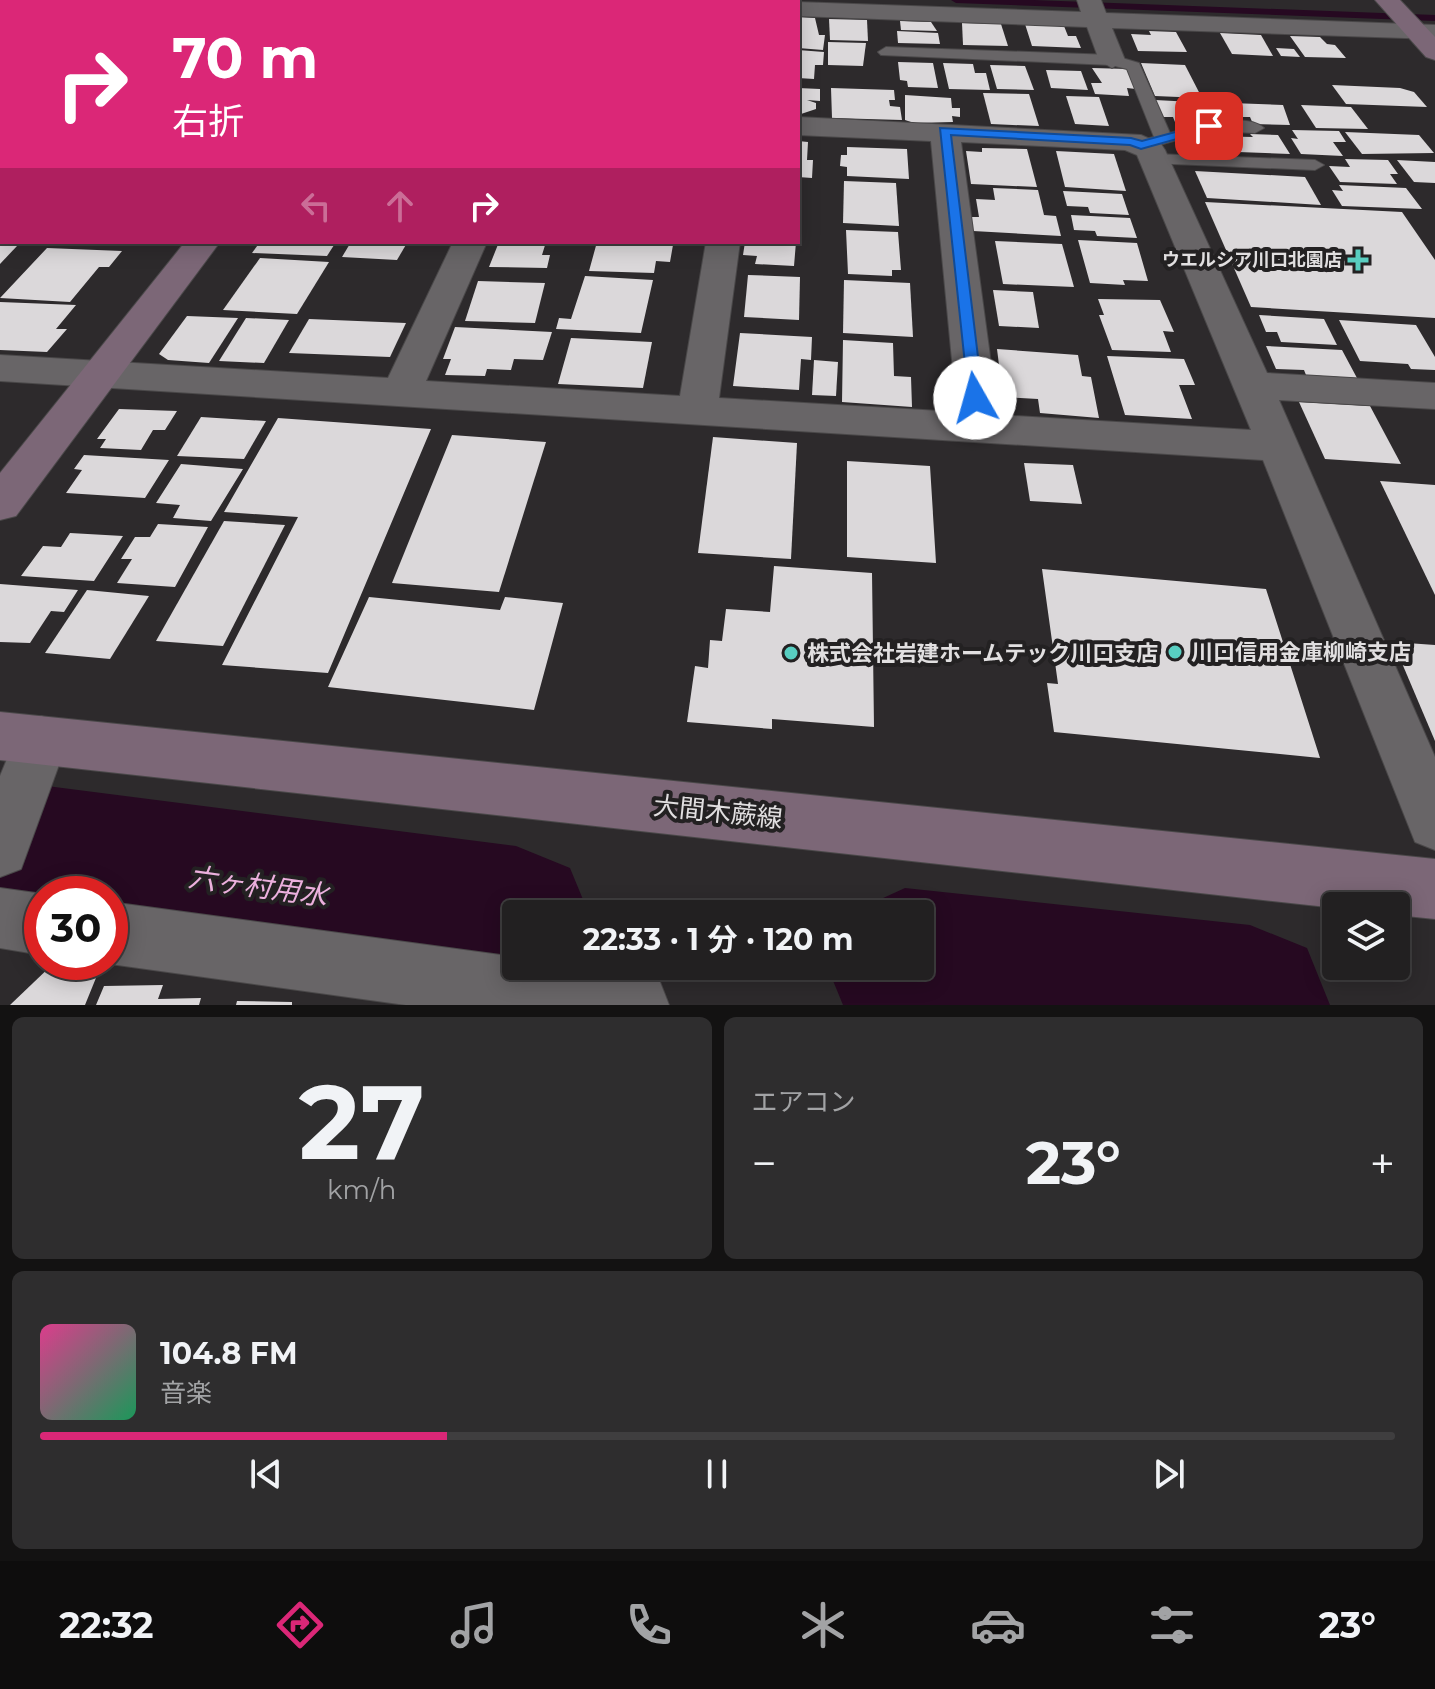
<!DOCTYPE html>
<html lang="ja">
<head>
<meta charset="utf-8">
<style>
  body { margin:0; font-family:Montserrat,"Noto Sans JP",sans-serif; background:#2e2d2e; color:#f1f3f6; height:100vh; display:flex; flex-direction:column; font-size:30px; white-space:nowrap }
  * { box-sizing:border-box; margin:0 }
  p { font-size:26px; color:#a2a3a5 }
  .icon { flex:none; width:44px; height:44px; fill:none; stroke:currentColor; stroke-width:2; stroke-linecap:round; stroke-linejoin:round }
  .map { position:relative; height:1005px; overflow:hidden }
  .panel { display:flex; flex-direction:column; gap:12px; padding:12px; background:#131212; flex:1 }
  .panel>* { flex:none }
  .top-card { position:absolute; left:0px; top:0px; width:800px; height:244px; box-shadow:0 4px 20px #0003,0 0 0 2px #3f3e3f; background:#db2777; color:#fff; overflow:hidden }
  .tools { position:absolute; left:1322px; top:892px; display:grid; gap:16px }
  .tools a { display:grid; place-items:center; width:88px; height:88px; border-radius:8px; background:#222021; box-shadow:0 4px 20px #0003,0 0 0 2px #3f3e3f; font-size:40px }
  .speed { position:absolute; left:24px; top:876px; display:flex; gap:16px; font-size:40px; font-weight:700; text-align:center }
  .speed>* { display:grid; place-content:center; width:104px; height:104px; border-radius:50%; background:#222021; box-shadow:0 4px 20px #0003,0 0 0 2px #3f3e3f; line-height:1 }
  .speed .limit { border:12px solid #d22; background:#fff; color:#111 }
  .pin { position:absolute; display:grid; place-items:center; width:68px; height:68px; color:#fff; margin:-34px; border-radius:16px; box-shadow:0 4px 12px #0006 }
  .me { position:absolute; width:88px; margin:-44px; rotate:353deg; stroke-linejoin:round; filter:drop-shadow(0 0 6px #0008) }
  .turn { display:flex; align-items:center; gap:28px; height:168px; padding:0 40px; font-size:36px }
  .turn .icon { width:104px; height:104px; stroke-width:2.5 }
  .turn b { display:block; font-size:56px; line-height:68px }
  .lanes { display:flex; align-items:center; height:76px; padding:0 40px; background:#0003; justify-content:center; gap:40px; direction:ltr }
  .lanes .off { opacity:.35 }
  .big { font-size:60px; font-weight:700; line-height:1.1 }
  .panel .card { flex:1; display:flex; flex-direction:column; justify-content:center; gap:12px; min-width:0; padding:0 28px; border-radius:12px; background:#2e2d2e }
  .panel .dial { align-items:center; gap:0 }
  .dial b { font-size:104px; line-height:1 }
  .song { display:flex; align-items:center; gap:24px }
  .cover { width:96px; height:96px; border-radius:12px; background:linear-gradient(135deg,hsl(330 70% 55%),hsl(150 70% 35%)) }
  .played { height:8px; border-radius:4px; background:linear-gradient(90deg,#db2777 30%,#3f3e3f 30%) }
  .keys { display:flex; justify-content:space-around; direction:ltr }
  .heat { display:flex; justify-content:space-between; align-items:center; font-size:44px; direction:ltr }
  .panel .tiles { flex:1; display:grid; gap:12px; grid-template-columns:1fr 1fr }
  .card:last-child { grid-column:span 2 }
  .trip { position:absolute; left:502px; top:900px; width:432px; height:80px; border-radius:8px; background:#222021; box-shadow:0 4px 20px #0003,0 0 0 2px #3f3e3f; font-weight:700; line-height:80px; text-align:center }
  .tab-bar { display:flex; height:128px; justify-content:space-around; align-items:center; background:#0e0d0d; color:#a2a3a5 }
  .tab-bar .icon { width:56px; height:56px }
  .tab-bar .selected { color:#db2777 }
  .tab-bar b { font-size:36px; color:#f1f3f6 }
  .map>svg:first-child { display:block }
</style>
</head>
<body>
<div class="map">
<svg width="1435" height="1005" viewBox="0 0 1435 1005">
  <rect width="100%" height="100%" fill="#2d2a2c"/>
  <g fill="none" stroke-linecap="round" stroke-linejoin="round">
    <path fill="#260921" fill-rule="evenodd" d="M951 0H1034L1435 15V21L956 3Z"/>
    <g fill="#260921" fill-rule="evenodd">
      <path d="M0 780 516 846 570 868 589 914H516V966H574L570 976 516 998 110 938V894H42V928L0 922Z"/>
      <path d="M905 888 1250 925 1307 948 1330 1005H843L827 966H920V914H848Z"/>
    </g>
  </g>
  <g fill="#dbd8da">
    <path d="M798 17 815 18 819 35H825L823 50 798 48Z"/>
    <path d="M829 19 867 20 868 41 830 40Z"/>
    <path d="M900 21 931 22 937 31 901 30Z"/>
    <path d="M962 23 1001 24 1008 46 963 45Z"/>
    <path d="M1025 24 1064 26 1068 36H1076L1081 48 1032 46Z"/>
    <path d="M897 31 938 33 940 44 898 43Z"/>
    <path d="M1149 31 1176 32 1187 52 1138 51 1131 34 1151 35Z"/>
    <path d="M1220 33 1261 35 1273 56 1232 54Z"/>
    <path d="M1290 36 1320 37 1327 44 1335 45 1346 58 1305 57Z"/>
    <path d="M828 42 866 43 863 66 828 65Z"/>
    <path d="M1276 48 1294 49 1300 57 1281 56Z"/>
    <path d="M798 50 824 52 823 65H815L814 79 798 78Z"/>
    <path d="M898 62 933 63 938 88 908 87 907 81 900 80Z"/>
    <path d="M943 63 973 64 975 73H986L990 90 949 89Z"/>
    <path d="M1141 63 1185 65 1202 98 1155 96Z"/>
    <path d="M990 65 1025 66 1034 90 997 89Z"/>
    <path d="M1092 68 1128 69 1136 89 1127 88 1129 96 1095 94 1091 83H1102Z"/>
    <path d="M1046 70 1081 71 1088 90 1051 88Z"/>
    <path d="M1332 85 1400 88 1414 92 1427 107 1346 104Z"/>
    <path d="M798 88 820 89V101L807 100 816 103V109L798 115Z"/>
    <path d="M831 88 894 90 895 100H889L890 106 900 107 902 120 832 118Z"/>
    <path d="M983 93 1029 94 1039 126 991 124Z"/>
    <path d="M905 95 951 98 952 108H960V117L952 116 953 122 914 123 905 120Z"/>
    <path d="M1066 96 1099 97 1109 126 1075 124Z"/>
    <path d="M1155 100 1212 103 1219 119 1175 122 1173 117H1162Z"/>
    <path d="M1231 103 1283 105 1290 125 1253 124 1250 117H1238Z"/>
    <path d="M1301 105 1351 107 1368 129 1316 128Z"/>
    <path d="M1292 130 1339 131 1346 142H1333L1343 156 1301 154 1291 138 1298 139Z"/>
    <path d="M1345 132 1419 135 1434 153 1362 154Z"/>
    <path d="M1250 134 1278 135 1290 154 1211 151 1206 141H1212L1208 136 1253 137Z"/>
    <path d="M798 141 808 142 807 160H813L812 178 798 177Z"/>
    <path d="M847 147 907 149 909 179 847 176V167L840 166 841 155H847Z"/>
    <path d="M982 148 1027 149 1037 187 971 184 966 151 982 152Z"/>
    <path d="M1056 151 1114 154 1126 191 1065 187Z"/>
    <path d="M1345 159 1388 160 1398 174H1390L1397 184 1340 182 1329 166 1350 167Z"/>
    <path d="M1397 160 1435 162V183L1414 182Z"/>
    <path d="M1195 171 1305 177 1321 205 1207 198Z"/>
    <path d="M844 181 896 183 899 226 843 223Z"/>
    <path d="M1339 185 1406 188 1422 209 1342 206 1332 190 1343 191Z"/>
    <path d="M993 188 1038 190 1044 215 1056 216 1061 236 973 231 971 217H979L976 199 995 200Z"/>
    <path d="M1063 191 1122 194 1129 215 1090 213 1088 207 1067 206Z"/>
    <path d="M1205 202 1402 212 1435 260V318L1251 307Z"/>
    <path d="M1071 215 1130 218 1137 238 1097 236 1095 231 1074 230Z"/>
    <path d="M846 230 898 232 901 270H892V276L848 274Z"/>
    <path d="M1078 240 1137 243 1148 281 1123 280 1125 285 1090 283Z"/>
    <path d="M995 241 1062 244 1074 287 1003 284Z"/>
    <path d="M81 242H124L120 246Z"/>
    <path d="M260 242H336L327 256 252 253Z"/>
    <path d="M351 242H399L407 243 397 260 342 257Z"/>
    <path d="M499 242H546L542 255H550L547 268 489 267Z"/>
    <path d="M597 242H682L681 245H673L670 262 656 261 654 273 589 271Z"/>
    <path d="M745 242H796L794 266 755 264 757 256 743 255Z"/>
    <path d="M0 245 17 246 0 264Z"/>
    <path d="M47 248 122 251 109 267H99L70 302 0 298Z"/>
    <path d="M260 258 329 262 297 314 223 310Z"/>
    <path d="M748 275 800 277 799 320 744 317Z"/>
    <path d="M585 276 653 280 641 333 556 329 559 318 571 319Z"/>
    <path d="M844 280 910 283 913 337 843 333Z"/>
    <path d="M478 281 545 283 535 323 465 321Z"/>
    <path d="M993 290 1033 292 1039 328 999 326Z"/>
    <path d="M1098 299 1160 300 1174 332 1163 331 1171 352 1112 350 1099 315H1104Z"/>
    <path d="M0 302 76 305 56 329H67L47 352 0 350Z"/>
    <path d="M1259 315 1324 319 1337 345 1281 342 1277 332H1266Z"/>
    <path d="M187 316 238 318 209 363 168 360 159 354Z"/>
    <path d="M246 318 289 320 264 363 219 361Z"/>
    <path d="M309 319 406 323 390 357 289 353Z"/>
    <path d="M1339 320 1416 325 1435 357V370L1411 369 1408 364 1360 361Z"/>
    <path d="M455 327 552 332 543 360 514 359 511 370 487 369 485 376 445 375 451 359H443Z"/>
    <path d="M740 333 812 337 811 360 801 359 799 390 733 386Z"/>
    <path d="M571 338 652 342 643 388 558 384Z"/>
    <path d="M843 340 893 343 894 376 911 377 912 407 842 402Z"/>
    <path d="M1266 346 1342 350 1357 378 1306 375 1304 370 1276 369Z"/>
    <path d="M997 349 1078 355 1082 376 1091 377 1099 418 1040 413 1038 399 1003 397Z"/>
    <path d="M1107 356 1184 359 1195 385H1179L1192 419 1125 415Z"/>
    <path d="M814 360 838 362 836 396 812 395Z"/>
    <path d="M1299 402 1370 406 1401 464 1325 459Z"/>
    <path d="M119 409 177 411 165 430H153L141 450 100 448 106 439H97Z"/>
    <path d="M201 417 266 421 244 459 177 456Z"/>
    <path d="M278 418 431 429 328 673 222 665 298 517 224 512Z"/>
    <path d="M452 435 546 442 499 592 392 583Z"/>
    <path d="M713 437 797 443 791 559 698 553Z"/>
    <path d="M84 455 169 460 145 498 66 493 82 470 74 469Z"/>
    <path d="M847 461 930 466 936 563 847 557Z"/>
    <path d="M1024 463 1073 465 1082 504 1030 501Z"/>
    <path d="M181 464 243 469 211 521 173 518 180 505 156 503Z"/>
    <path d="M1380 481 1435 485V595Z"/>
    <path d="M224 521 285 525 223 646 156 641Z"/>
    <path d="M158 524 208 527 175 587 117 583 132 559H121L135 537H150Z"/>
    <path d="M70 533 123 536 94 581 21 576 43 546 61 547Z"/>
    <path d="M774 566 872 573 874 727 772 719V729L687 722 695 666 708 668 710 640 722 641 726 609 770 612Z"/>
    <path d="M1042 569 1266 589 1320 758 1054 732 1047 683 1058 684Z"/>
    <path d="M0 584 78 590 64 612 51 611 30 643 0 642Z"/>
    <path d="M87 590 149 596 110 659 45 653Z"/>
    <path d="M369 597 500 610 505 597 563 603 534 710 328 687Z"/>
    <path d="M1393 642 1435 645V741Z"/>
    <path d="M55 962H89L100 968 85 1005H10Z"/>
    <path d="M163 985 158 999 201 998 199 1005H96L104 986Z"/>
    <path d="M237 1001 292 1002V1005H236Z"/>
  </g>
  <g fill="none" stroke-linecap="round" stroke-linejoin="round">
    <defs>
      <g id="lane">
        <path d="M886 47 1112 55 1139 63 1170 133C1192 126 1245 111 1264 128L1255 133 1210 131 1141 150 1135 149V141L1154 137 1127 69 1111 65 881 55 878 52Z"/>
        <path d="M1155 154 1315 160 1324 165 1315 170 1149 163 1146 159Z"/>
      </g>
      <g id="street">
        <path d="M3 0H27L2 3Z"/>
        <path d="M534 0H611L613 2H536Z"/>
        <rect x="747" y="0" width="24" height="2"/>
        <path d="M1077 0H1101L1106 13 1435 25V39L1112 28 1125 60 1112 68 1099 60 1087 27 798 16 797 2 1081 12Z"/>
        <path d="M798 117 1141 135 1161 144 1165 150 1267 373 1435 383V409L1279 400 1435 757V850L1415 842 1263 460 0 381V355L388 378 453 242H487L426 381 680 396 706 242H740L719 398 957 412 931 141 798 135ZM961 142 1125 150 1137 155 1251 430 998 415Z"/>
        <path d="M0 167H2L0 187Z"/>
        <path d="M41 716 60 723 68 740 21 869 0 877V776L22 723Z"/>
        <path d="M0 888 43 894 42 955 0 948Z"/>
        <path d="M110 902 516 957V966C565 966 614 963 660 982L669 1005H406L110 964 106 962H110Z"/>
      </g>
      <g id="secondary">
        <path d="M379 0H403L378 2Z"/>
        <path d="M1375 0H1400L1435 37V60L1426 57Z"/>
        <path d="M185 242H220L16 516 0 520V473Z"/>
        <path d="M0 712 1435 859V919L1396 915V906L1336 908 0 760Z"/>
      </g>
    </defs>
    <use href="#lane" stroke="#4a4849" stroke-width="2"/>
    <use href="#street" stroke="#4a4849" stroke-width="2"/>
    <use href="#secondary" stroke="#4a4849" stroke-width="2"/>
    <use href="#lane" fill="#686567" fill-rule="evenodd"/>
    <use href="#street" fill="#686567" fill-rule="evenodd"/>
    <use href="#secondary" fill="#7c6777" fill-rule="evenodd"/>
  </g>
  <path fill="#1a73e8" stroke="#114b97" stroke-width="2" d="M1209 123 1213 124V129L1141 149 1130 145 951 135 983 398 975 404 969 402 940 128 1131 138 1142 141Z"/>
  <g fill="#58cec1" stroke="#232122" stroke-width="3">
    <path d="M1354 248h8v8h8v8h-8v8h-8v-8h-8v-8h8z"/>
    <circle cx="1175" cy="652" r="8"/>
    <circle cx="791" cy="653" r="8"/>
  </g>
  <g text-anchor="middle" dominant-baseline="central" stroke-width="8" stroke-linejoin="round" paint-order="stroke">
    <g font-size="18" font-weight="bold" fill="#e1dfe0" stroke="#232122" text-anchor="end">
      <text x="1342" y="260">ウエルシア川口北園店</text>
    </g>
    <g font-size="22" font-weight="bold" fill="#e1dfe0" stroke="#232122" text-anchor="start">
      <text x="1191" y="652">川口信用金庫柳崎支店</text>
      <text x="807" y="653">株式会社岩建ホームテック川口支店</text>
    </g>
    <g font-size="26" fill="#e1dfe0" stroke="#232122">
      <text transform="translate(718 812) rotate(6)">大間木蕨線</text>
    </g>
    <g font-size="28" font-style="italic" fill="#ebb0dd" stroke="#232122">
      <text transform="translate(258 886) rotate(8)">六ヶ村用水</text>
    </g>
  </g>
</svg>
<div class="tools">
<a><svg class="icon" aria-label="layers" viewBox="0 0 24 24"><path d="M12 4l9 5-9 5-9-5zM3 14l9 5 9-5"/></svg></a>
</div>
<div class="speed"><div class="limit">30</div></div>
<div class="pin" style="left:1209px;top:126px;background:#d93025"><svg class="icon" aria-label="arrive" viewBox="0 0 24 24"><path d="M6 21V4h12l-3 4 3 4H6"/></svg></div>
<svg class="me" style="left:975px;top:398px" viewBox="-20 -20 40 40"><circle r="19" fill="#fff"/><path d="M0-13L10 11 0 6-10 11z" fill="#1a73e8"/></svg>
<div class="trip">22:33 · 1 分 · 120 m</div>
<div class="top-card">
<div class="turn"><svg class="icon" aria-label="right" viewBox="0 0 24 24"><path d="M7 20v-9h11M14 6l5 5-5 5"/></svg><div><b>70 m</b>右折</div></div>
<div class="lanes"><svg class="icon off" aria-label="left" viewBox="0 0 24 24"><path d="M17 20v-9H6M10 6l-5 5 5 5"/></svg><svg class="icon off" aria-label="ahead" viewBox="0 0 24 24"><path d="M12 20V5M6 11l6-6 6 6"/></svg><svg class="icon" aria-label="right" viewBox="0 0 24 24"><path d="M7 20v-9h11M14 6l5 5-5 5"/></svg></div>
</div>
</div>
<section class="panel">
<div class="tiles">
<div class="card dial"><b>27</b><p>km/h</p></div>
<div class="card"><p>エアコン</p>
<div class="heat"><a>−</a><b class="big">23°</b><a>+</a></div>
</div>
<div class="card">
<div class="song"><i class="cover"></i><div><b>104.8 FM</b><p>音楽</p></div></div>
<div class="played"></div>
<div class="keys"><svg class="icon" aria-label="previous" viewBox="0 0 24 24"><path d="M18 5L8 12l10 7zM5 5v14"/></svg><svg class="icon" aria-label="pause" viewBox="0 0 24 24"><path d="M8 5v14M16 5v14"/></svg><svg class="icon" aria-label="next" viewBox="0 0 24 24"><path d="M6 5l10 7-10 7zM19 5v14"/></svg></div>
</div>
</div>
</section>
<nav class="tab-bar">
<b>22:32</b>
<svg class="icon selected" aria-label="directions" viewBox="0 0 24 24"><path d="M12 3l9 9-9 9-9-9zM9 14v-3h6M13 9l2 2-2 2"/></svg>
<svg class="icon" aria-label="music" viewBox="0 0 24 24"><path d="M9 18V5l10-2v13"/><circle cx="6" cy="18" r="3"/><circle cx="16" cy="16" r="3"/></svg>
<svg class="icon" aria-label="phone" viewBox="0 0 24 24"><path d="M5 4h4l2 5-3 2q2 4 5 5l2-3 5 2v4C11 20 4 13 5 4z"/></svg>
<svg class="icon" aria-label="climate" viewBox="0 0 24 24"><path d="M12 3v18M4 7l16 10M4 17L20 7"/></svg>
<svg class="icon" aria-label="car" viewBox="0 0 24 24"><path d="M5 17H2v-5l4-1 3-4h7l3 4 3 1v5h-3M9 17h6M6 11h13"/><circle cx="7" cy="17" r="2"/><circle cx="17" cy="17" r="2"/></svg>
<svg class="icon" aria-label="filters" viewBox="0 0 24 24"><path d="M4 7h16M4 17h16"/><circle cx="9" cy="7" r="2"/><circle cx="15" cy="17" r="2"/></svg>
<b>23°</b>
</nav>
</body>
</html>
